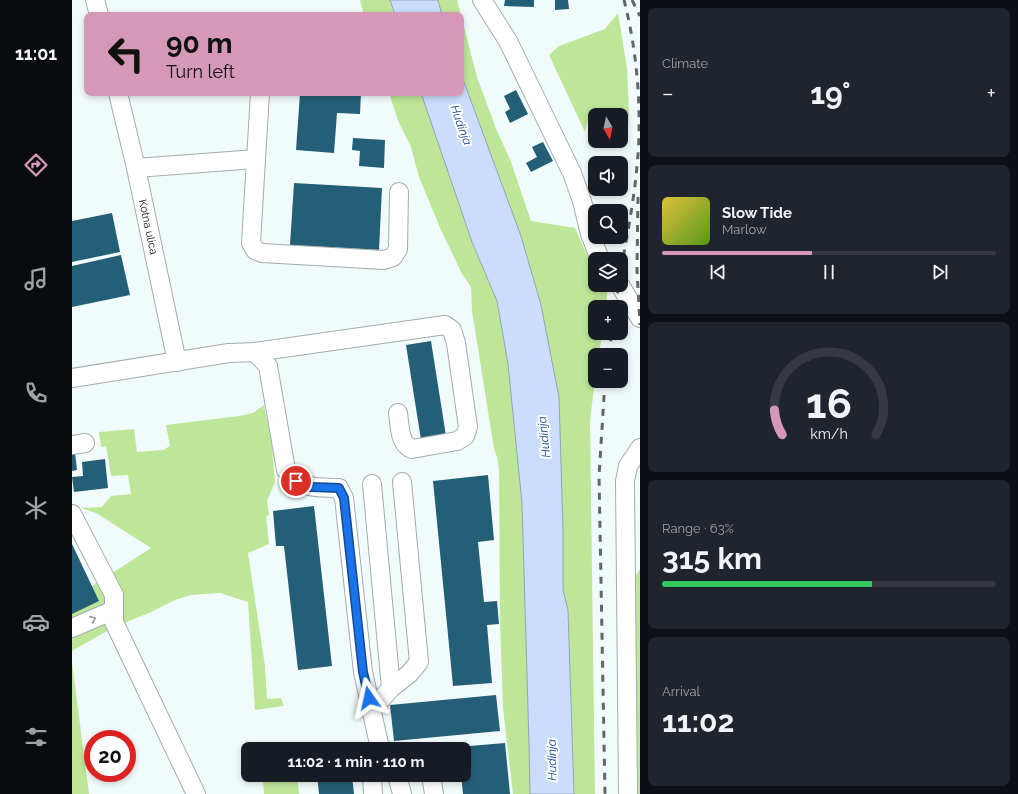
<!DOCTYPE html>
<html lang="en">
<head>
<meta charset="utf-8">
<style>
  body { margin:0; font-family:Raleway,sans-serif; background:#20242c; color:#f1f3f6; height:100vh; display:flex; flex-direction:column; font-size:15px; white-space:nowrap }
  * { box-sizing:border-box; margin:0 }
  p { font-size:13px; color:#9ea1a6 }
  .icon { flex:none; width:22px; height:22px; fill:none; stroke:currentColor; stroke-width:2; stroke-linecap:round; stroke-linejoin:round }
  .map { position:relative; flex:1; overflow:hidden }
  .panel { display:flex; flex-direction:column; gap:8px; padding:8px; background:#0d0f14; width:378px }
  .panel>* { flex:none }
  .hud { position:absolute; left:12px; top:12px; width:380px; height:84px; border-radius:8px; box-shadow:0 2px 6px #0003; background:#d599b7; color:#111; overflow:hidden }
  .needle { width:26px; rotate:171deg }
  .controls { position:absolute; left:516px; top:108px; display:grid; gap:8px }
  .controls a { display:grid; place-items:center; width:40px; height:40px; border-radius:8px; background:#171b24; box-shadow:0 2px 6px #0003; font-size:20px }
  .speed { position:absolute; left:12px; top:730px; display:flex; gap:8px; font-size:20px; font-weight:700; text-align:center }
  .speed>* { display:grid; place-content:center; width:52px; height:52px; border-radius:50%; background:#171b24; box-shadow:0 2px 6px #0003; line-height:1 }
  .speed .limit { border:6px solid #d22; background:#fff; color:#111 }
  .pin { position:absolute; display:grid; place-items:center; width:34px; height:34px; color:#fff; margin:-17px; border:2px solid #fff; border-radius:50%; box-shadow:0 1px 4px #0007 }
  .me { position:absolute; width:44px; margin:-22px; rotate:349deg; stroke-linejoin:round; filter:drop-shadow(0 0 3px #0008) }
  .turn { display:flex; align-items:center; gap:14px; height:84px; padding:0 16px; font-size:18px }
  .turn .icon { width:52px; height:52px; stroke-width:2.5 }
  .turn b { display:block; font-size:28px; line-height:34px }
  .big { font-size:30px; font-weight:700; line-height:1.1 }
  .panel .widget { flex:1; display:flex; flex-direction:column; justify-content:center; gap:6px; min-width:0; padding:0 14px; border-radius:8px; background:#20242c }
  .panel .dial { align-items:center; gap:0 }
  .dial svg { height:104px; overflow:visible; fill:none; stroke:#363941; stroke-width:7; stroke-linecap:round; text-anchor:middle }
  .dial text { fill:#f1f3f6; stroke:none }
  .song { display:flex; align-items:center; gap:12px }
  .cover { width:48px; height:48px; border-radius:6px; background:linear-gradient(135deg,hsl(50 70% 55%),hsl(90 70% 35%)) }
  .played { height:4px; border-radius:2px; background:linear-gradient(90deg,#d599b7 45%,#363941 45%) }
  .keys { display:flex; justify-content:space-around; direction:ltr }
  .heat { display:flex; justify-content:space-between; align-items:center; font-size:22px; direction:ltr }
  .charge { height:6px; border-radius:3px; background:linear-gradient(90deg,#34c759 63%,#363941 0) }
  .trip { position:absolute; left:169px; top:742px; width:230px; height:40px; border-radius:8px; background:#171b24; box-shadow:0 2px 6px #0003; font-weight:700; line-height:40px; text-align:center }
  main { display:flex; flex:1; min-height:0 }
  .menu { display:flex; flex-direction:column; width:72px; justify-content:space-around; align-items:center; background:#090b0e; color:#9ea1a6 }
  .menu .icon { width:28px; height:28px }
  .menu .current { color:#d599b7 }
  .menu b { font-size:18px; color:#f1f3f6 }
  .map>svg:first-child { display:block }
</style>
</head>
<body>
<main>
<nav class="menu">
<b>11:01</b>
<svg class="icon current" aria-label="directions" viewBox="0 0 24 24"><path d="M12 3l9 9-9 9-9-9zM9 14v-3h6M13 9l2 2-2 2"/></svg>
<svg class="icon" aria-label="music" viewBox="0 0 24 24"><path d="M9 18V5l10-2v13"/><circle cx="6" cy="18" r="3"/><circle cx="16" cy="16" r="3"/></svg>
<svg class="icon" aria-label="phone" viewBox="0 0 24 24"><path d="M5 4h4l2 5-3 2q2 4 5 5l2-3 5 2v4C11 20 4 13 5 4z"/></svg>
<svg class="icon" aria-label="climate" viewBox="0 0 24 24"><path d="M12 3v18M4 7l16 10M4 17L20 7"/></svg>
<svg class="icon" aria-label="car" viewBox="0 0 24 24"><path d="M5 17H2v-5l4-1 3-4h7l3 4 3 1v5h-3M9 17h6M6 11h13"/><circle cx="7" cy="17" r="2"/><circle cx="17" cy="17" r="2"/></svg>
<svg class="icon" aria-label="filters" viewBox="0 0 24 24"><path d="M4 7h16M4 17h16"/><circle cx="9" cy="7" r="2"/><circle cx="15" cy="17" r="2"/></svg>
</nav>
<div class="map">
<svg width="568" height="794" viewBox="0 0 568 794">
  <rect width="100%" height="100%" fill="#f2fbfb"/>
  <g fill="#bee699">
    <path d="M288 0H318L322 15H292Z"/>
    <path d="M366 0H385L405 77 425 131 438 159 459 221 503 228 518 261 523 268V285H535L536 286 534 307H523V333H530L527 355H523V379L518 421 523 794H502L496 610 491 590 487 397 469 305 449 236 389 74V15H370Z"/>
    <path d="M546 13 555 68 557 112 555 139 549 145 540 141H549V115H524L516 119 513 132 477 55 487 46 533 29Z"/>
    <path d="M317 93H349L400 243 425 301 436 364 450 503 457 744 458 794H441L431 708 428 621 427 469 425 457 422 449 400 311 399 287 390 274 369 230 347 177 339 147 327 123Z"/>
    <path d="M192 405 200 446 203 482 195 501 197 515 194 516 197 544 176 553 193 666 195 699 209 698 212 706 183 710 176 602 148 593 119 595 103 600 77 613 42 627 0 651V599L79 548 24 513 9 508 30 507 39 496 59 494 56 475 39 476 34 446 29 447 27 432 62 429 65 452 91 450 98 446 94 425 167 416 181 413Z"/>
    <path d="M568 569V794H566L563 576Z"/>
    <path d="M0 662 17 794H0Z"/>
    <path d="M211 775H225L227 794H192L191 779Z"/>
  </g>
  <g fill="#caddfc" stroke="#93a2b7">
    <path d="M318 0H366L370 15H323Z"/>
    <path d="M389 74 449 236 469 305 487 397 491 529V590L496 610 502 794H458L457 744 450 503 436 364 425 301 400 242 349 93H389Z"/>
  </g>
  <g fill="#245f77">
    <path d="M433 0H462V7L432 6Z"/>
    <path d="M483 0H496L497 9 483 10Z"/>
    <path d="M444 90 456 114 438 123 433 112 438 109 432 96Z"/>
    <path d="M228 93H289L288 114 265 113 262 153 224 150Z"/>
    <path d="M281 138 313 140 312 168 287 166 288 151 280 150Z"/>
    <path d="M471 142 481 161 459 172 454 163 465 157 460 147Z"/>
    <path d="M222 183 310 188 307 250 218 245Z"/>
    <path d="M40 213 48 252 0 262V221Z"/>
    <path d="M49 255 58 295 0 307V266Z"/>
    <path d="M359 341 374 436 349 440 334 345Z"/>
    <path d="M3 452 5 470 0 471V453Z"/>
    <path d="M33 459 36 488 2 492 0 477 11 476 10 462Z"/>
    <path d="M416 475 422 540 406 542 412 602 425 601 427 624 415 625 420 683 381 686 361 481Z"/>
    <path d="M242 506 260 666 226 670 212 546H204L201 511Z"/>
    <path d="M0 544 27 601 0 614Z"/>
    <path d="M424 695 428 731 322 741 318 705Z"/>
    <path d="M433 743 438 794H391L389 775H392V749H386V747Z"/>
    <path d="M245 775H280L282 794H247Z"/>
  </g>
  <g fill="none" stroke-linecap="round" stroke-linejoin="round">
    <defs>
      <g id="minor">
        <path d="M23 0 27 15"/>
        <path d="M410 0 436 41 500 173 510 201 518 234 528 259"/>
        <path d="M46 93 64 168 105 362"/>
        <path d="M184 159 179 243 183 250 190 253 312 260 321 257 326 249 327 192"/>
        <path d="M64 168 184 159 188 93"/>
        <path d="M548 285 568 318"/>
        <path d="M183 352 373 325 380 330 384 343 396 427 393 436 385 441 340 449C327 444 328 426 326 413"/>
        <path d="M0 378 157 353 183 352 196 366 214 470C232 490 242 487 267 488L272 498 291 672 307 744 311 749"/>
        <path d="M0 445 13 443"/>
        <path d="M300 484 319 688"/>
        <path d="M0 514 42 595V622L124 794"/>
        <path d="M0 628 42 610"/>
        <path d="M299 711 319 688 337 674 347 662 330 482"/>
        <path d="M300 775 301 794"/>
        <path d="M325 775 330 794"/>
        <path d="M359 775 362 794"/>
        <path d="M556 794 553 481 556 466 568 448"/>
      </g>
    </defs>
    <use href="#minor" stroke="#a3acab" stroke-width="20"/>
    <use href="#minor" stroke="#fff" stroke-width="18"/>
    <g stroke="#616666" stroke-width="3" stroke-dasharray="7 7" stroke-linecap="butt">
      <path d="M560 0 568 16"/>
      <path d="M566 197 565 270 568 325"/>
      <path d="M549 270C557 225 566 179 567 134 568 89 563 43 552 0"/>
      <path d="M543 307 547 285"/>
      <path d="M536 355 540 333"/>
      <path d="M533 381 527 476 533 794"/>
    </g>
  </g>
  <defs><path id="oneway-chevron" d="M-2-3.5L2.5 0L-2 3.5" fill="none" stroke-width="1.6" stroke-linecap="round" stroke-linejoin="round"/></defs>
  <use stroke="#959797" href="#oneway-chevron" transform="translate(21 619) rotate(-24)"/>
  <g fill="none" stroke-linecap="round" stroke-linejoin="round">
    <defs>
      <path id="route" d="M224 481 239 487 267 488 272 498 291 672 297 698"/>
    </defs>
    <use href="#route" stroke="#114b97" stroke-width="10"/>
    <use href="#route" stroke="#1a73e8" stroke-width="7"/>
  </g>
  <g text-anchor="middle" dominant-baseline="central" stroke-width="4" stroke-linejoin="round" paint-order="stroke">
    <g font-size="11" fill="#141717" stroke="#fff">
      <text transform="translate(76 227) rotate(78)">Kotna ulica</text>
    </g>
    <g font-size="12" font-style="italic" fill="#0c4094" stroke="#fff">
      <text transform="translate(389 125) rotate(70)">Hudinja</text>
      <text transform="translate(472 437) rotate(-96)">Hudinja</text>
      <text transform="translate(480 760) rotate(-91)">Hudinja</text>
    </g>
  </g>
</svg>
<div class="controls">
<a><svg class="needle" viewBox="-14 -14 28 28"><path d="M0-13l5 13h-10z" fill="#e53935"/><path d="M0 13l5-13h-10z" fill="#9ea1a6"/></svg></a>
<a><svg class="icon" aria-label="sound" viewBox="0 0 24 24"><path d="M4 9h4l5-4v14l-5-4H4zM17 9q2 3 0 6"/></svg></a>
<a><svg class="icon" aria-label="search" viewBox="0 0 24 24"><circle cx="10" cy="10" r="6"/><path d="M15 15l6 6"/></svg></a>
<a><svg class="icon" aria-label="layers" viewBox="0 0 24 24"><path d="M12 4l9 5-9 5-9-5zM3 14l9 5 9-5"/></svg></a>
<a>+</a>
<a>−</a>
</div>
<div class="speed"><div class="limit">20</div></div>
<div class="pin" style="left:224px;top:481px;background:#d93025"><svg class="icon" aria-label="arrive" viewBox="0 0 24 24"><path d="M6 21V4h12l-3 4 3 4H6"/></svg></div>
<svg class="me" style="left:297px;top:698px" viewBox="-20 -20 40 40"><path d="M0-17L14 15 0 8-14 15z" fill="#1a73e8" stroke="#fff" stroke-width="4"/></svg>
<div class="trip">11:02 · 1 min · 110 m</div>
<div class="hud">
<div class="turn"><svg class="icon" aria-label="left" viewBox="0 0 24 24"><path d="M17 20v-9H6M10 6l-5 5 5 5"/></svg><div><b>90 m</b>Turn left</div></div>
</div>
</div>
<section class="panel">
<div class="widget"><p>Climate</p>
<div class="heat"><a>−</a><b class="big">19°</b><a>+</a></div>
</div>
<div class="widget">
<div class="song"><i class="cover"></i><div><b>Slow Tide</b><p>Marlow</p></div></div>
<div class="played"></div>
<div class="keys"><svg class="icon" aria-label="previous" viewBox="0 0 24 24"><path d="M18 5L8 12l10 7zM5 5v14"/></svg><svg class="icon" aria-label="pause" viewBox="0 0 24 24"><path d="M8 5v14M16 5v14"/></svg><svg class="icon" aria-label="next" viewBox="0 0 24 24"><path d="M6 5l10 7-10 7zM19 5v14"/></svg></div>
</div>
<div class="widget dial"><svg viewBox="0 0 100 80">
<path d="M14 69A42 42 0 1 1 86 69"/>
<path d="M14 69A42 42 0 0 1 8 50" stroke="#d599b7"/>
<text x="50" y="56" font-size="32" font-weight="700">16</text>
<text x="50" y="72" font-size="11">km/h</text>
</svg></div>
<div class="widget"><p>Range · 63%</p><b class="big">315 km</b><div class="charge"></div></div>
<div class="widget"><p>Arrival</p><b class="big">11:02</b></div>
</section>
</main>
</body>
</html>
